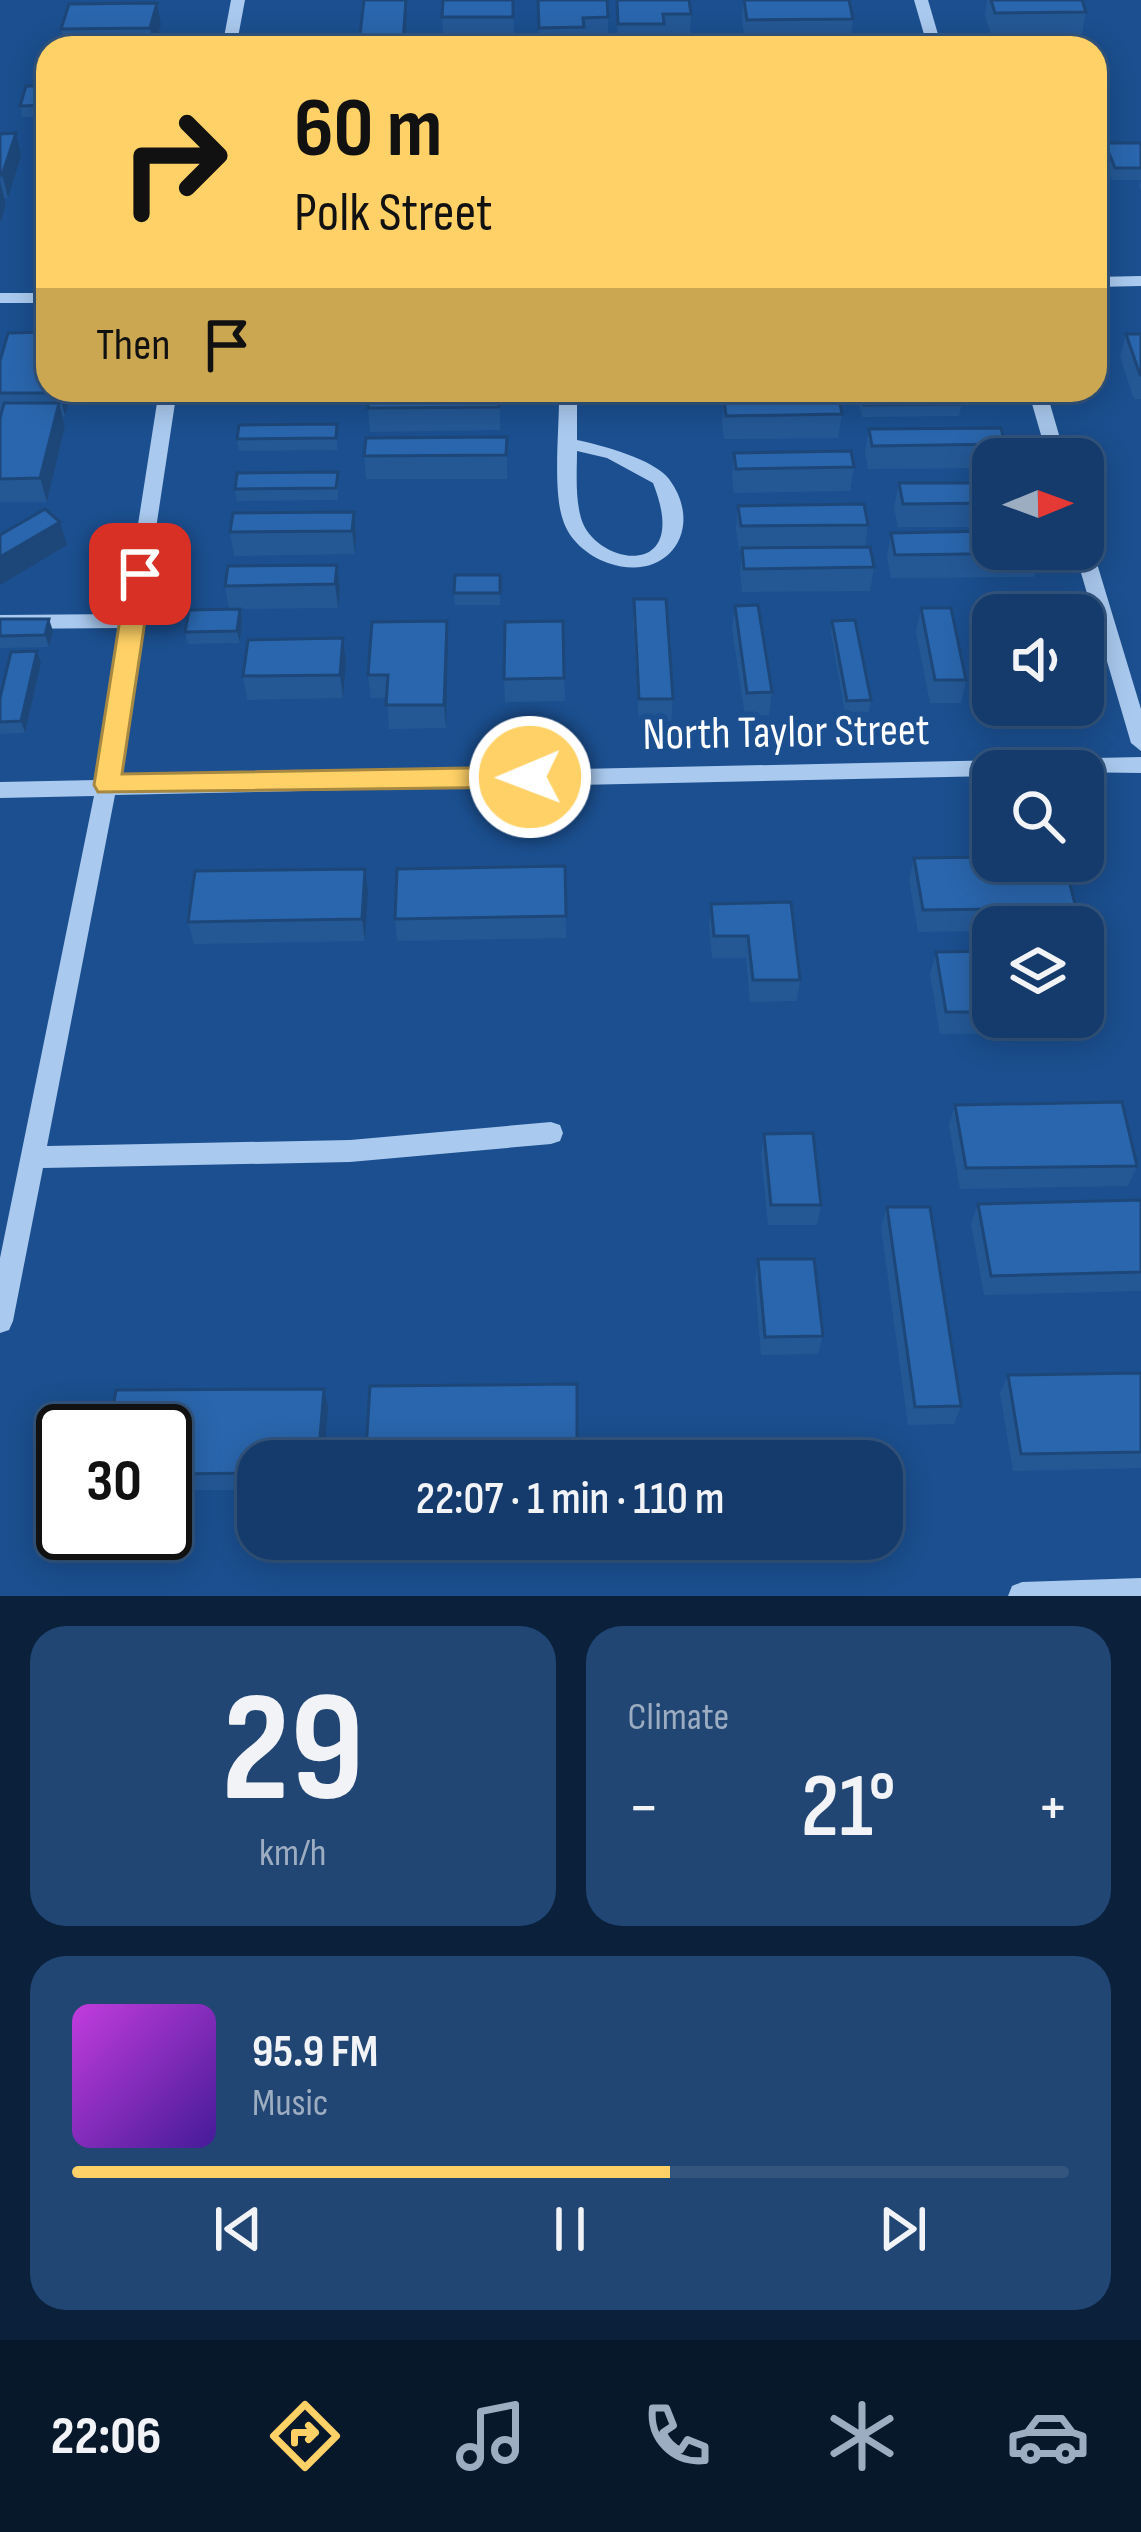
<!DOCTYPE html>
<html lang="en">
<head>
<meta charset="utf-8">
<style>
  body { margin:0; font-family:"Sofia Sans Condensed",sans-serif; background:#214673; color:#f1f3f6; height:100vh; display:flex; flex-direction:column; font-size:45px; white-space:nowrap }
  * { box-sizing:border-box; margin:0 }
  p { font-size:39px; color:#9dadc1 }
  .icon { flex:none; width:66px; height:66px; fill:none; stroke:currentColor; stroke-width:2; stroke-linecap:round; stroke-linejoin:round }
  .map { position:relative; height:1596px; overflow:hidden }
  .panel { display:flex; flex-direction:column; gap:30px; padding:30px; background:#0b203b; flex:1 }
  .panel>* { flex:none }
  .hud { position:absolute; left:36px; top:36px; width:1071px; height:366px; border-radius:36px; box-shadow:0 6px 30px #0003,0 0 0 3px #33557e; background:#ffd166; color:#111; overflow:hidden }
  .needle { width:78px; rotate:89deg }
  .controls { position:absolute; left:972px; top:438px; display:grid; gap:24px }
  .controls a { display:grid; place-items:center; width:132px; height:132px; border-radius:24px; background:#143b6b; box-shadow:0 6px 30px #0003,0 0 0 3px #33557e; font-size:60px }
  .speed { position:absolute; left:36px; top:1404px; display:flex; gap:24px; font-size:60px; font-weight:700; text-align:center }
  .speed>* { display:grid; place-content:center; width:156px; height:156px; border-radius:50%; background:#143b6b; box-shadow:0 6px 30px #0003,0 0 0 3px #33557e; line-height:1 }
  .speed .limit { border:6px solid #111; border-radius:18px; background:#fff; color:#111 }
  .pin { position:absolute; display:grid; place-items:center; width:102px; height:102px; color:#fff; margin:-51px; border-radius:24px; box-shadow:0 6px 18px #0006 }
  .me { position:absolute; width:132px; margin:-66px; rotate:269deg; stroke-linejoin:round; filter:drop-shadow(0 0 9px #0008) }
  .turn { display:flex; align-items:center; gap:42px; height:252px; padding:0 60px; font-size:54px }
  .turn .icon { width:156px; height:156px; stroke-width:2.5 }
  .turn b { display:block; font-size:84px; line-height:102px }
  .then { display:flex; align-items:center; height:114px; padding:0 60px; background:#0003; gap:24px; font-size:45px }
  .big { font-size:90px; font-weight:600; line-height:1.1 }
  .panel .tile { flex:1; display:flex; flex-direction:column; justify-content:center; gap:18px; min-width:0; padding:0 42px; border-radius:36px; background:#214673 }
  .panel .dial { align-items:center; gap:0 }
  .dial b { font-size:156px; line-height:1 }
  .song { display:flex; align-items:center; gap:36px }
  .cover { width:144px; height:144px; border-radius:18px; background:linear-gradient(135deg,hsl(290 70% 55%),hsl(260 70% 35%)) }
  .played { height:12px; border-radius:6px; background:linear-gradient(90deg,#ffd166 60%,#33557e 60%) }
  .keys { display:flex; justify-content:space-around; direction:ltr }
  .heat { display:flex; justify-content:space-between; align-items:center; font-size:66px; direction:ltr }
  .panel .tiles { flex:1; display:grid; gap:30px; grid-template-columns:1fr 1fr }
  .tile:last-child { grid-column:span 2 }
  .trip { position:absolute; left:237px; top:1440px; width:666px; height:120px; border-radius:36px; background:#143b6b; box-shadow:0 6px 30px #0003,0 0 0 3px #33557e; font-weight:600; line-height:120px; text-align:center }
  .menu { display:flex; height:192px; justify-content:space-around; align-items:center; background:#08182b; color:#9dadc1 }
  .menu .icon { width:84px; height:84px }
  .menu .active { color:#ffd166 }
  .menu b { font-size:54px; color:#f1f3f6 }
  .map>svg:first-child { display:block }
</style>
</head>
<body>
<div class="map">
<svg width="1141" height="1596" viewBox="0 0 1141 1596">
  <rect width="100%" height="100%" fill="#1b4f8f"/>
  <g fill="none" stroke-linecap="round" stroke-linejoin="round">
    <g fill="#a9c9ee" fill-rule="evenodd">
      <path d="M231 0H245L236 48H222Z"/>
      <path d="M914 0H928L942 48H928Z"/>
      <path d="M1141 276V286L1095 287V277Z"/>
      <rect x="0" y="293" width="48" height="10"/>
      <path d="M159 390H177L118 779 1141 757V773L993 771V776L115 795 47 1146 350 1140 551 1122 560 1125 563 1133 560 1141 551 1144 350 1162 43 1168 13 1321 9 1330 0 1333V1258L94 796 0 798V782L97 780 122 628 0 629V615L124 614Z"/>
      <path d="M559 390H577V440C601 445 654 459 669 479 706 529 667 584 608 563 588 556 569 540 563 520 552 489 560 424 559 390ZM577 451 607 458 653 483C693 583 594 565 581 518 575 497 577 472 577 451Z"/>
      <path d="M1028 390H1046L1066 459H1048Z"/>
      <path d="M1083 541 1092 547 1141 709V751L1131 743 1074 549H1083Z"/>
      <path d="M1141 1578V1596H1008L1012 1586 1022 1582Z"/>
    </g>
  </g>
  <g fill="#245895">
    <path d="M407 0 406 48H360L359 43Z"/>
    <path d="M513 0 514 39 455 40 443 37 442 17Z"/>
    <path d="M538 0 608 17V40H584V48H539Z"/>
    <path d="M616 0 691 14 690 36H664L663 46 618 47Z"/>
    <path d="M743 0 853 19 851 41 745 42 742 20Z"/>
    <path d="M987 0H1082L1086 12 1082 34 991 35 985 15Z"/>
    <path d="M161 25 155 48H66L61 29Z"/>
    <path d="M48 86V117H22L20 106Z"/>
    <path d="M0 134 21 156 8 198H5L6 204 1 222Z"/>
    <path d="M1105 143H1141V191L1139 186 1141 180H1112L1103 155Z"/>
    <path d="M48 182V232H41L35 209Z"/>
    <path d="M1126 334H1141V399H1134L1120 357Z"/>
    <path d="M0 361 48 390H72L65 416H63L65 426 47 502H0Z"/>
    <path d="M231 390H254V395L232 396Z"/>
    <path d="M305 390H331L330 399H306Z"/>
    <path d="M388 390H500V430L370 432 368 408Z"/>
    <path d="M676 390H701V395H677Z"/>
    <path d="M861 391 962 404 959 416 862 417 859 403Z"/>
    <path d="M724 400 842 414 838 438 724 439 722 423Z"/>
    <path d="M337 424V450L239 451 237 439Z"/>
    <path d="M869 429 1005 444 1002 459H993V468L868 469 865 453Z"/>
    <path d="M507 437V479H366L364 456Z"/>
    <path d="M734 453 854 467 850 491 734 493 732 477Z"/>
    <path d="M338 472V500L237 501 235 489Z"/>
    <path d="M899 483H993V527H898L894 507Z"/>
    <path d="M738 506 868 525 865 547 874 567 870 591 742 592 740 572 742 550H739L736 529Z"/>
    <path d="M354 512 356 536 355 554 234 556 230 532Z"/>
    <path d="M891 533 1040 553 1034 577 891 578 887 556Z"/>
    <path d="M337 565 340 589 338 608 229 609 225 586Z"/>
    <path d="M500 575V605H455L454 593Z"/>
    <path d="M634 599 673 699 671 722H639L633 622Z"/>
    <path d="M735 606 772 692 769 715 745 716 732 629Z"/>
    <path d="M921 608 966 680 961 703H930L916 632Z"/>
    <path d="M240 609 242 621 240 643 188 644 185 632Z"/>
    <path d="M0 619 53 631 49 647 0 648Z"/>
    <path d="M447 621 448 644 446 728 389 729 387 698H371L368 675Z"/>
    <path d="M563 621 565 701 505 702 504 679Z"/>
    <path d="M832 621 871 700 869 712 845 713 831 633Z"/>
    <path d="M343 638 346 662 343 698 247 700 243 676Z"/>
    <path d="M41 663 25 733 0 734V698Z"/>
    <path d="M914 858 1076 908 1069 927H993V931L918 932 909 880Z"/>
    <path d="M565 866 566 938 397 941 395 919Z"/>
    <path d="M368 892 365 941 194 944 188 922Z"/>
    <path d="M711 904 800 980 797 1001 750 1002 746 958H712L709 926Z"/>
    <path d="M1083 950 1100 1010 1092 1032 940 1034 930 974 936 952 993 951V1017H1083Z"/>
    <path d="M955 1105 1137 1166 1128 1186 960 1189 949 1125Z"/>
    <path d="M764 1134 821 1205 817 1225H768L761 1154Z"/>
    <path d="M1141 1200V1291L984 1295 971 1224 978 1204Z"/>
    <path d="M887 1207 961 1406 954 1424 908 1425 881 1227Z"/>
    <path d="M758 1259 823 1336 818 1354 761 1355 755 1279Z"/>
    <path d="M1141 1373V1468L1013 1471 1000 1393 1008 1375Z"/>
    <path d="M577 1384V1461H369L366 1450Z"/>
    <path d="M328 1407 258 1461V1490H179L172 1472H165V1431Z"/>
  </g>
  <g fill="#1d4779">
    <path d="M407 0 406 48H404L403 42Z"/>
    <path d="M157 3 161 25 154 48 150 28Z"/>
    <path d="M16 133 21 156 8 198 2 175Z"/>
    <path d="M0 181 6 204 1 222 0 219Z"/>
    <path d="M60 390H72L65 416 59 393Z"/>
    <path d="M59 403 65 426 47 502 40 478Z"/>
    <path d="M354 512 356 536 355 554 352 531Z"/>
    <path d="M60 522 67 545 0 585V557Z"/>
    <path d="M337 565 340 589 338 608 335 584Z"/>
    <path d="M240 609 242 621 240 643 237 631Z"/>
    <path d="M49 619 53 631 49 647 45 635Z"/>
    <path d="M447 621 448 644 446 728 444 705Z"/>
    <path d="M343 638 346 662 343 698 340 675Z"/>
    <path d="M37 651 41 663 25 733 21 721Z"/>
    <path d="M365 869 368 892 365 941 362 919Z"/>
    <path d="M324 1389 328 1407 324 1461H318Z"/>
  </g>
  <g fill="#2a66ad" stroke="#1d4779" stroke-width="3">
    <path d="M364 0H406L403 42 359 43Z"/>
    <path d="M443 0H513V17H442Z"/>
    <path d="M538 0H607L608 17 583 18 584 27 539 28Z"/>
    <path d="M617 0H689L691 14H663L664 24H618Z"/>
    <path d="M744 0H849L853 19 747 20Z"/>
    <path d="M991 0H1082L1086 12 995 13Z"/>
    <path d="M157 3 150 28 61 29 69 4Z"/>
    <path d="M1021 35H1058L1062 48H1026Z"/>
    <path d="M455 37V48H419V38Z"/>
    <path d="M26 86H48V105L20 106Z"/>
    <path d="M16 133 2 175H0V134Z"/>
    <path d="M1105 143H1141V168H1115Z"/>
    <path d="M43 182H48V208L35 209Z"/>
    <path d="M48 332V390H60L59 393H0V361L8 333Z"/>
    <path d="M1126 334H1141V375H1140Z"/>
    <path d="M500 390 499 407 368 408 369 392Z"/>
    <path d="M959 390 962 404 864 405 861 391Z"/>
    <path d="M839 398 842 414 726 416 724 400Z"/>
    <path d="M4 403H59L40 478 0 479V418Z"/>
    <path d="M337 424 336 438 237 439 239 425Z"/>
    <path d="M1001 428 1005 444 872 446 869 429Z"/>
    <path d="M507 437 506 455 364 456 366 438Z"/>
    <path d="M851 451 854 467 736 469 734 453Z"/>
    <path d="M338 472 336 488 235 489 237 473Z"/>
    <path d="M899 483H993V503L903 504Z"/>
    <path d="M864 504 868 525 741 526 738 506Z"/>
    <path d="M45 509 60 522 0 557V535Z"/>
    <path d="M354 512 352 531 230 532 233 513Z"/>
    <path d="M993 531V549H1039L1040 553 895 555 891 533Z"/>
    <path d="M870 547 874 567 744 569 742 548Z"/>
    <path d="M337 565 335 584 225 586 228 566Z"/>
    <path d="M455 575H500V593H454Z"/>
    <path d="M634 599H666L673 699H639Z"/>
    <path d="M758 605 772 692 747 693 735 606Z"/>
    <path d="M921 608H951L966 680H935Z"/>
    <path d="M240 609 237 631 185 632 189 610Z"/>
    <path d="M0 619H49L45 635 0 636Z"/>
    <path d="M855 620 871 700 847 701 832 621Z"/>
    <path d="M447 621 444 705H386L388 675H368L372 622Z"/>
    <path d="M563 621 564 678 504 679 505 622Z"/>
    <path d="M343 638 340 675 243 676 248 640Z"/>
    <path d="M37 651 21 721 0 722V698L11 652Z"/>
    <path d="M993 857V861H1064L1076 908 923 910 914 858Z"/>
    <path d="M565 866 566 916 395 919 397 869Z"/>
    <path d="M365 869 362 919 188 922 195 871Z"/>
    <path d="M791 902 800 980H753L748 936H714L711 904Z"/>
    <path d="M1083 950H1086L1100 1010H1083Z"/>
    <path d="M993 951V1012H946L936 952Z"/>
    <path d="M1122 1102 1137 1166 966 1168 955 1105Z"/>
    <path d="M813 1133 821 1205H771L764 1134Z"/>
    <path d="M1141 1200V1272L991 1276 978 1204Z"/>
    <path d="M887 1207H930L961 1406 915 1407Z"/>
    <path d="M758 1259H814L823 1336 765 1337Z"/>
    <path d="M1141 1373V1452L1021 1454 1008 1375Z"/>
    <path d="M577 1384V1461H432L433 1450H366L370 1386Z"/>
    <path d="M324 1389 318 1461H258V1473L172 1474 174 1454H165V1431H109L116 1390Z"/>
  </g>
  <path fill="#ffd166" stroke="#a68842" stroke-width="3" d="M140 566 152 574 122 774 530 767 544 777 530 787 98 792 94 785 127 574Z"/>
  <g text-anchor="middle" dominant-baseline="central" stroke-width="12" stroke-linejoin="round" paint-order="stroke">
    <g font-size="45" fill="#fff" stroke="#1b4f8f">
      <text transform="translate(786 733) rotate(-1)">North Taylor Street</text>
    </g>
  </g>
</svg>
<div class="controls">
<a><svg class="needle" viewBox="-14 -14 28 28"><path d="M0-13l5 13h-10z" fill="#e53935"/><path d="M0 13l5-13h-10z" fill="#9dadc1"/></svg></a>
<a><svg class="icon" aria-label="sound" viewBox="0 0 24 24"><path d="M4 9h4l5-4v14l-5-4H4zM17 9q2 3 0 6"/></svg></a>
<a><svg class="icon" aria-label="search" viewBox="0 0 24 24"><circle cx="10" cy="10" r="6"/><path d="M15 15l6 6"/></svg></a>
<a><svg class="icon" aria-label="layers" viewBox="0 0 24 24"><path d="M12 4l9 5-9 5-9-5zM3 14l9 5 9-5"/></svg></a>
</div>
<div class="speed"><div class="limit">30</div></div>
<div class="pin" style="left:140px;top:574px;background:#d93025"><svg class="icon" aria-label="arrive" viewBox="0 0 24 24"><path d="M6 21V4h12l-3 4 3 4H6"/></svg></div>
<svg class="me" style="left:530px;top:777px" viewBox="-20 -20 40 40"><circle r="17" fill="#ffd166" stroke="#fff" stroke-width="3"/><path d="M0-11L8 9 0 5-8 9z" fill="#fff"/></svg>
<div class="trip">22:07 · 1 min · 110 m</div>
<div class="hud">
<div class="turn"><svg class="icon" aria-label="right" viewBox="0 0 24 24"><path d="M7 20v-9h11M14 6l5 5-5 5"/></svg><div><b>60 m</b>Polk Street</div></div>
<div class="then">Then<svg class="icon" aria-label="arrive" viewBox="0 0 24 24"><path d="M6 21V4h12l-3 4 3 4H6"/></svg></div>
</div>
</div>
<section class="panel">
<div class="tiles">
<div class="tile dial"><b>29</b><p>km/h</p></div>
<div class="tile"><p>Climate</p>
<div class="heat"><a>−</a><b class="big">21°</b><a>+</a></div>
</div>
<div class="tile">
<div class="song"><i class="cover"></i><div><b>95.9 FM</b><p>Music</p></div></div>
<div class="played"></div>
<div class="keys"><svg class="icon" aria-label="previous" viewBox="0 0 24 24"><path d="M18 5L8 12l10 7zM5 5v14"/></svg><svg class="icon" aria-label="pause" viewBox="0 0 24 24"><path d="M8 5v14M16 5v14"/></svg><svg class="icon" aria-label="next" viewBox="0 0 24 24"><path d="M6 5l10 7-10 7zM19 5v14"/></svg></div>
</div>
</div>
</section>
<nav class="menu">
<b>22:06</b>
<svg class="icon active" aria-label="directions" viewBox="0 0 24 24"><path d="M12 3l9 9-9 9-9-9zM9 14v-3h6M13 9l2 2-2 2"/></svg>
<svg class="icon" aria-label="music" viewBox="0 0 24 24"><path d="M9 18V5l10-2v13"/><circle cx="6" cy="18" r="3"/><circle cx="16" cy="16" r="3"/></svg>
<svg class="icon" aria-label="phone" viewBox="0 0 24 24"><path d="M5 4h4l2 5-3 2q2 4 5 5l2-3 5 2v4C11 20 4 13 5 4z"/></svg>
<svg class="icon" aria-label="climate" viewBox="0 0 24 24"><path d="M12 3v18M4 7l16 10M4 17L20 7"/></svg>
<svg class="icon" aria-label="car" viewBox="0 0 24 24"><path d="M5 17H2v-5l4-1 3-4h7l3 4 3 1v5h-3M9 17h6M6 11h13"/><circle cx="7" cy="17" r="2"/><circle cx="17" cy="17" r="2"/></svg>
</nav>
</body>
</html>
